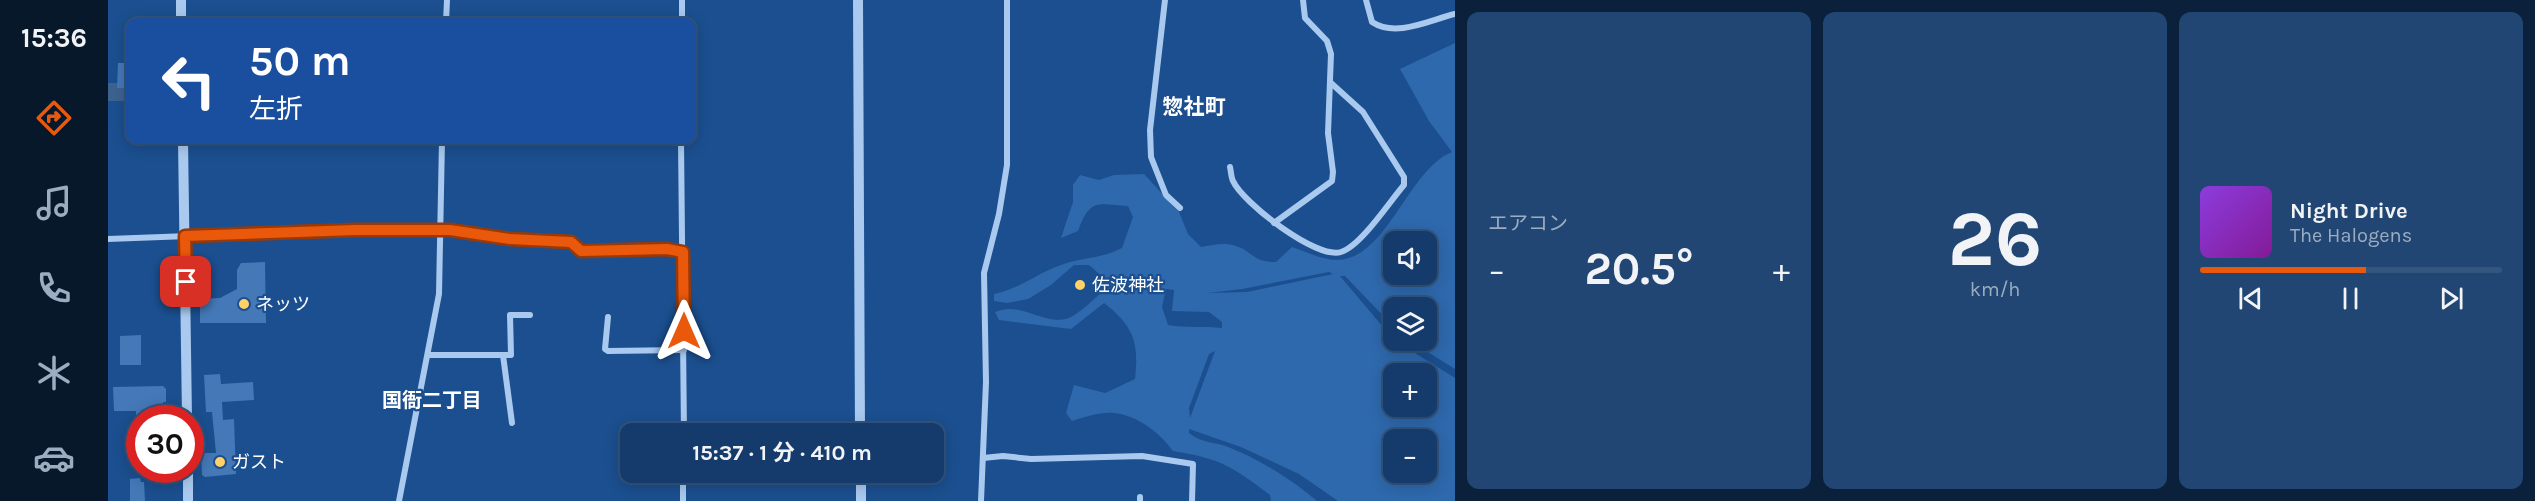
<!DOCTYPE html>
<html lang="ja">
<head>
<meta charset="utf-8">
<style>
  body { margin:0; font-family:Karla,"Noto Sans JP",sans-serif; background:#214673; color:#f1f3f6; height:100vh; display:flex; flex-direction:column; font-size:22px; white-space:nowrap }
  * { box-sizing:border-box; margin:0 }
  p { font-size:20px; color:#9dadc1 }
  .icon { flex:none; width:33px; height:33px; fill:none; stroke:currentColor; stroke-width:2; stroke-linecap:round; stroke-linejoin:round }
  .map { position:relative; flex:1; overflow:hidden }
  .drawer { display:flex; flex-direction:column; gap:12px; padding:12px; background:#0b203b; width:1080px }
  .drawer>* { flex:none }
  .banner { position:absolute; left:18px; top:18px; width:570px; height:126px; border-radius:12px; box-shadow:0 3px 15px #0003,0 0 0 2px #33557e; background:#1a4fa0; color:#fff; overflow:hidden }
  .controls { position:absolute; left:1275px; top:231px; display:grid; gap:12px }
  .controls a { display:grid; place-items:center; width:54px; height:54px; border-radius:12px; background:#143b6b; box-shadow:0 3px 15px #0003,0 0 0 2px #33557e; font-size:30px }
  .speed { position:absolute; left:18px; top:405px; display:flex; gap:12px; font-size:30px; font-weight:700; text-align:center }
  .speed>* { display:grid; place-content:center; width:78px; height:78px; border-radius:50%; background:#143b6b; box-shadow:0 3px 15px #0003,0 0 0 2px #33557e; line-height:1 }
  .speed .limit { border:9px solid #d22; background:#fff; color:#111 }
  .pin { position:absolute; display:grid; place-items:center; width:51px; height:51px; color:#fff; margin:-26px; border-radius:12px; box-shadow:0 3px 9px #0006 }
  .me { position:absolute; width:66px; margin:-33px; rotate:0deg; stroke-linejoin:round; filter:drop-shadow(0 0 4px #0008) }
  .turn { display:flex; align-items:center; gap:21px; height:126px; padding:0 24px; font-size:27px }
  .turn .icon { width:78px; height:78px; stroke-width:2.5 }
  .turn b { display:block; font-size:42px; line-height:51px }
  .big { font-size:45px; font-weight:700; line-height:1.1 }
  .drawer .tile { flex:1; display:flex; flex-direction:column; justify-content:center; gap:9px; min-width:0; padding:0 21px; border-radius:12px; background:#214673 }
  .drawer .dial { align-items:center; gap:0 }
  .dial b { font-size:78px; line-height:1 }
  .song { display:flex; align-items:center; gap:18px }
  .cover { width:72px; height:72px; border-radius:9px; background:linear-gradient(135deg,hsl(270 70% 55%),hsl(290 70% 35%)) }
  .played { height:6px; border-radius:3px; background:linear-gradient(90deg,#ea580c 55%,#33557e 55%) }
  .keys { display:flex; justify-content:space-around; direction:ltr }
  .heat { display:flex; justify-content:space-between; align-items:center; font-size:33px; direction:ltr }
  .drawer .tiles { flex:1; display:grid; gap:12px; grid-template-columns:repeat(3,1fr) }
  .trip { position:absolute; left:512px; top:423px; width:324px; height:60px; border-radius:12px; background:#143b6b; box-shadow:0 3px 15px #0003,0 0 0 2px #33557e; font-weight:700; line-height:60px; text-align:center }
  main { display:flex; flex:1; min-height:0 }
  .tabs { display:flex; flex-direction:column; width:108px; justify-content:space-around; align-items:center; background:#08182b; color:#9dadc1 }
  .tabs .icon { width:42px; height:42px }
  .tabs .on { color:#ea580c }
  .tabs b { font-size:27px; color:#f1f3f6 }
  .map>svg:first-child { display:block }
</style>
</head>
<body>
<main>
<nav class="tabs">
<b>15:36</b>
<svg class="icon on" aria-label="directions" viewBox="0 0 24 24"><path d="M12 3l9 9-9 9-9-9zM9 14v-3h6M13 9l2 2-2 2"/></svg>
<svg class="icon" aria-label="music" viewBox="0 0 24 24"><path d="M9 18V5l10-2v13"/><circle cx="6" cy="18" r="3"/><circle cx="16" cy="16" r="3"/></svg>
<svg class="icon" aria-label="phone" viewBox="0 0 24 24"><path d="M5 4h4l2 5-3 2q2 4 5 5l2-3 5 2v4C11 20 4 13 5 4z"/></svg>
<svg class="icon" aria-label="climate" viewBox="0 0 24 24"><path d="M12 3v18M4 7l16 10M4 17L20 7"/></svg>
<svg class="icon" aria-label="car" viewBox="0 0 24 24"><path d="M5 17H2v-5l4-1 3-4h7l3 4 3 1v5h-3M9 17h6M6 11h13"/><circle cx="7" cy="17" r="2"/><circle cx="17" cy="17" r="2"/></svg>
</nav>
<div class="map">
<svg width="1347" height="501" viewBox="0 0 1347 501">
  <rect width="100%" height="100%" fill="#1b4f8f"/>
  <path fill="#2e69ad" fill-rule="evenodd" d="M1347 43V369L1302 341 1318 340V308H1286L1285 326 1237 276H1232L1286 340 1347 378V501H1230L1191 474 1133 447 1081 429V433C1093 443 1107 442 1120 447 1153 460 1183 479 1209 501H1163L1162 495C1123 466 1114 459 1065 451 1052 433 1029 415 1006 413 992 412 977 417 964 421L958 413 966 385 997 393 1027 379C1031 343 1026 326 996 303L963 329 891 320 887 312C913 301 933 324 958 319 970 316 986 298 997 290V279L981 265H966L943 285 920 299 899 303 886 301V294C913 289 933 270 959 263 980 257 994 258 1014 248L1025 217 1020 206C989 204 982 198 970 231L953 238 965 202V185L972 175 991 180 1006 175 1036 174 1071 212 1080 234 1093 247C1105 245 1116 242 1128 246 1146 252 1144 262 1168 262L1184 247C1196 251 1208 257 1220 259 1277 270 1297 171 1344 152L1321 121 1292 69ZM1286 242H1318V274H1286ZM1221 272 1225 274 1139 292 1100 293 1134 289ZM1058 289 1066 290 1064 311 1101 312 1114 322V328C1096 326 1078 328 1060 325L1054 307ZM1107 351 1082 418 1081 408 1101 354ZM1286 374H1318V406H1286ZM1286 440H1318V472H1286Z"/>
  <g fill="none" stroke-linecap="round" stroke-linejoin="round">
    <path stroke="#3c6290" stroke-width="18" d="M0 92H22"/>
  </g>
  <g fill="#4478b7">
    <path d="M10 63H22V88H9Z"/>
    <path d="M157 262 158 323H92V299L112 298 129 289V270L133 263Z"/>
    <path d="M33 335V365H12V336Z"/>
    <path d="M112 374 113 384 145 382 146 400 114 402 115 420 126 419 128 474 97 477 94 475 93 453H108L104 412H98L96 375Z"/>
    <path d="M55 386 58 389V402H55L54 418H28V411H6L5 387Z"/>
    <path d="M20 427H32V443L21 444Z"/>
    <path d="M32 478 33 482H36L37 501H22V479Z"/>
  </g>
  <g fill="none" stroke-linecap="round" stroke-linejoin="round">
    <g stroke="#a9c9ee" stroke-width="6">
      <path d="M1057 0 1042 130 1043 157 1058 195 1072 208"/>
      <path d="M1258 0 1264 22C1288 38 1322 20 1347 14"/>
      <path d="M338 22 339 0"/>
      <path d="M574 22V0"/>
      <path d="M573 140 576 434"/>
      <path d="M1122 167C1123 171 1123 177 1125 181 1135 203 1209 260 1233 252 1253 246 1282 201 1296 185V177L1255 112 1223 83"/>
      <path d="M1166 223 1224 181 1225 172 1220 133 1223 54 1219 41 1197 18 1195 0"/>
      <path d="M0 239 247 230H342L402 239 463 242 473 251 559 249 575 252"/>
      <path d="M500 317 497 349 500 351 576 350"/>
      <path d="M320 355H403L402 315H422"/>
      <path d="M395 355 404 423"/>
      <path d="M875 458 895 456 923 459 1034 456 1085 464 1084 501"/>
      <path d="M1032 497V501"/>
      <path d="M291 501 331 294 334 140"/>
      <path d="M575 501V472"/>
      <path d="M873 501 878 382 876 273 891 214 899 165V0"/>
    </g>
    <g stroke="#a9c9ee" stroke-width="10">
      <path d="M73 0V22"/>
      <path d="M750 0 752 434"/>
      <path d="M75 140 79 418"/>
      <path d="M80 470V501"/>
      <path d="M753 472V501"/>
    </g>
  </g>
  <g fill="none" stroke-linecap="round" stroke-linejoin="round">
    <defs>
      <path id="route" d="M78 282 77 236 247 230H342L402 239 463 242 473 251 559 249 575 252 576 331"/>
    </defs>
    <use href="#route" stroke="#983908" stroke-width="15"/>
    <use href="#route" stroke="#ea580c" stroke-width="10"/>
  </g>
  <g fill="#ffd166" stroke="#1b4f8f" stroke-width="2">
    <circle cx="972" cy="285" r="6"/>
    <circle cx="136" cy="304" r="6"/>
    <circle cx="112" cy="462" r="6"/>
  </g>
  <g text-anchor="middle" dominant-baseline="central" stroke-width="4.5" stroke-linejoin="round" paint-order="stroke">
    <g font-size="18" fill="#fff" stroke="#1b4f8f" text-anchor="start">
      <text x="984" y="285">佐波神社</text>
      <text x="148" y="304">ネッツ</text>
      <text x="124" y="462">ガスト</text>
    </g>
    <g font-size="20" font-weight="bold" fill="#fff" stroke="#1b4f8f">
      <text x="324" y="400">国衙二丁目</text>
    </g>
    <g font-size="21" font-weight="bold" fill="#fff" stroke="#1b4f8f">
      <text x="1086" y="107">惣社町</text>
    </g>
  </g>
</svg>
<div class="controls">
<a><svg class="icon" aria-label="sound" viewBox="0 0 24 24"><path d="M4 9h4l5-4v14l-5-4H4zM17 9q2 3 0 6"/></svg></a>
<a><svg class="icon" aria-label="layers" viewBox="0 0 24 24"><path d="M12 4l9 5-9 5-9-5zM3 14l9 5 9-5"/></svg></a>
<a>+</a>
<a>−</a>
</div>
<div class="speed"><div class="limit">30</div></div>
<div class="pin" style="left:78px;top:282px;background:#d93025"><svg class="icon" aria-label="arrive" viewBox="0 0 24 24"><path d="M6 21V4h12l-3 4 3 4H6"/></svg></div>
<svg class="me" style="left:576px;top:331px" viewBox="-20 -20 40 40"><path d="M0-17L14 15 0 8-14 15z" fill="#ea580c" stroke="#fff" stroke-width="4"/></svg>
<div class="trip">15:37 · 1 分 · 410 m</div>
<div class="banner">
<div class="turn"><svg class="icon" aria-label="left" viewBox="0 0 24 24"><path d="M17 20v-9H6M10 6l-5 5 5 5"/></svg><div><b>50 m</b>左折</div></div>
</div>
</div>
<section class="drawer">
<div class="tiles">
<div class="tile"><p>エアコン</p>
<div class="heat"><a>−</a><b class="big">20.5°</b><a>+</a></div>
</div>
<div class="tile dial"><b>26</b><p>km/h</p></div>
<div class="tile">
<div class="song"><i class="cover"></i><div><b>Night Drive</b><p>The Halogens</p></div></div>
<div class="played"></div>
<div class="keys"><svg class="icon" aria-label="previous" viewBox="0 0 24 24"><path d="M18 5L8 12l10 7zM5 5v14"/></svg><svg class="icon" aria-label="pause" viewBox="0 0 24 24"><path d="M8 5v14M16 5v14"/></svg><svg class="icon" aria-label="next" viewBox="0 0 24 24"><path d="M6 5l10 7-10 7zM19 5v14"/></svg></div>
</div>
</div>
</section>
</main>
</body>
</html>
